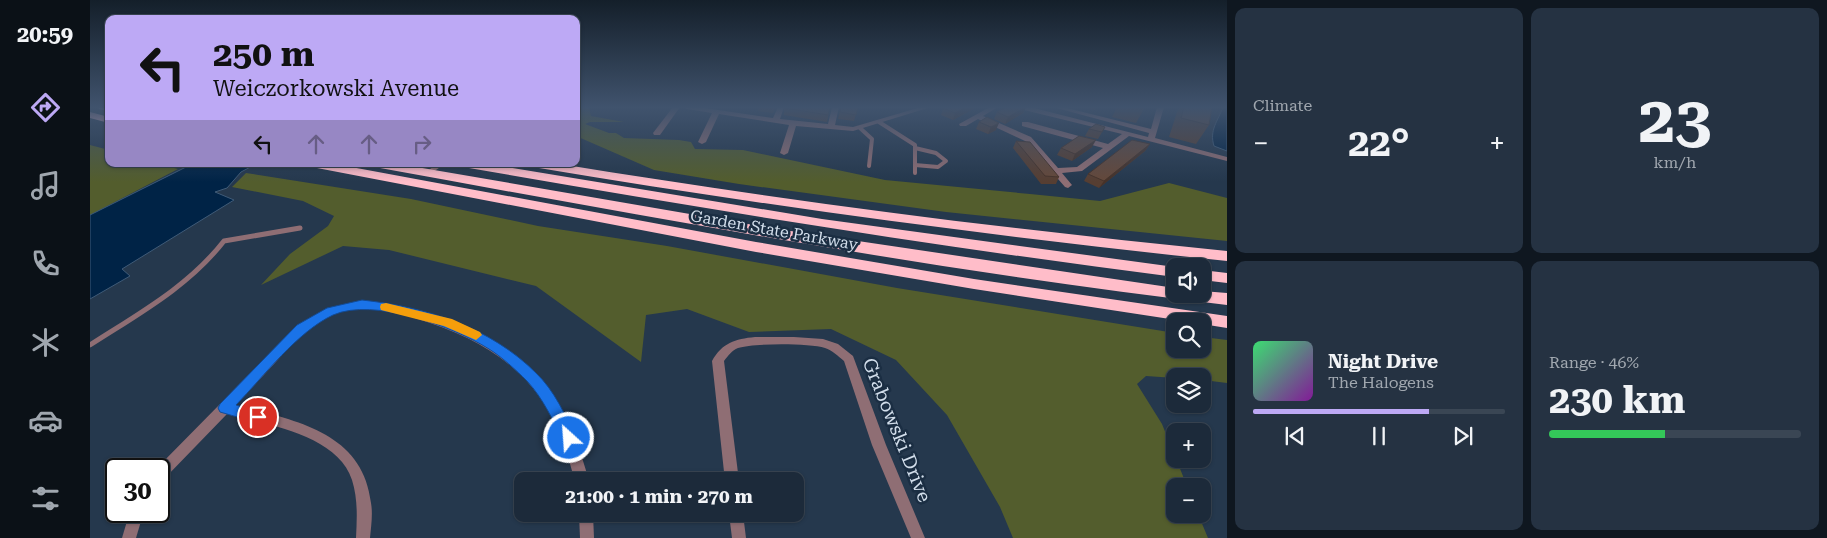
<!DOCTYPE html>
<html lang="en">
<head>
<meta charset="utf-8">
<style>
  body { margin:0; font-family:"Roboto Serif",serif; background:#253242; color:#f1f3f6; height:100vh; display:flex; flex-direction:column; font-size:19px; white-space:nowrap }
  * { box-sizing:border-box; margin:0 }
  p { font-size:16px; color:#a0a7af }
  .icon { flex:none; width:28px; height:28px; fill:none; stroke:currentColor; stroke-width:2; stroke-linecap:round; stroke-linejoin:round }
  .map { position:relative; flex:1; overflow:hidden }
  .sheet { display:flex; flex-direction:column; gap:8px; padding:8px; background:#0f1720; width:600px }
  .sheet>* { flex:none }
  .top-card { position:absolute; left:15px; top:15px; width:475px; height:152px; border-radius:10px; box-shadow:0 1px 4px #0004,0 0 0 1px #3a4654; background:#bda9f5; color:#111; overflow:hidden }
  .controls { position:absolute; left:1076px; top:258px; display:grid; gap:10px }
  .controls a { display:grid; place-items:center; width:45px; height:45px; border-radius:10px; background:#1c2a3a; box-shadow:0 1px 4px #0004,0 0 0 1px #3a4654; font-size:25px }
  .speed { position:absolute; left:15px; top:458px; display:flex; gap:10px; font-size:25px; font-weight:700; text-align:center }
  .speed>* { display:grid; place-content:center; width:65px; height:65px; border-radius:50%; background:#1c2a3a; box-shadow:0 1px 4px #0004,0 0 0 1px #3a4654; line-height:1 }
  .speed .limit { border:2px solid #111; border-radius:8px; background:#fff; color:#111 }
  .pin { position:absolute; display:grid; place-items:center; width:42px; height:42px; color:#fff; margin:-21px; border:2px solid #fff; border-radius:50%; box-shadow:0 1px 5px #0007 }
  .me { position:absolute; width:55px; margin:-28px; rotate:334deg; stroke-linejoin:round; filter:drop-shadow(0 0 4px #0008) }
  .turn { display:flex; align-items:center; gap:18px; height:105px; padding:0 25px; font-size:22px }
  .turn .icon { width:65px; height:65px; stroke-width:2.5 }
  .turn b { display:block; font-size:35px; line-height:42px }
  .lanes { display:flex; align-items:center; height:48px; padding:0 25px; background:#0003; justify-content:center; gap:25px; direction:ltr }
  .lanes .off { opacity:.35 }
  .big { font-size:38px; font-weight:700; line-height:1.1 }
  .sheet .widget { flex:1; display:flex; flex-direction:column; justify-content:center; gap:8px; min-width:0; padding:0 18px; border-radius:10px; background:#253242 }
  .sheet .dial { align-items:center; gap:0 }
  .dial b { font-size:65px; line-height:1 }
  .song { display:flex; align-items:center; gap:15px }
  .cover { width:60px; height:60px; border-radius:8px; background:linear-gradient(135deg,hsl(140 70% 55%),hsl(290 70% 35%)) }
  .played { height:5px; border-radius:2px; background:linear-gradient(90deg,#bda9f5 70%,#3a4654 70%) }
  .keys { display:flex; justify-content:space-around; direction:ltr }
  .heat { display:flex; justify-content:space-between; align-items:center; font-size:28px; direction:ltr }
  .charge { height:8px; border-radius:4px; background:linear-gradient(90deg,#34c759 46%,#3a4654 0) }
  .sheet .tiles { flex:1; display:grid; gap:8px; grid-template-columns:repeat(2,1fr) }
  .trip { position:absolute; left:424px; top:472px; width:290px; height:50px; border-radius:10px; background:#1c2a3a; box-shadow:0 1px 4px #0004,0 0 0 1px #3a4654; font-weight:700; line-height:50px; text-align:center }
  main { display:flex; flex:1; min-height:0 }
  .menu { display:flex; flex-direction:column; width:90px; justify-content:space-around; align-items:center; background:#0b1117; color:#a0a7af }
  .menu .icon { width:35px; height:35px }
  .menu .on { color:#bda9f5 }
  .menu b { font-size:22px; color:#f1f3f6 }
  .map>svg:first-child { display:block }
</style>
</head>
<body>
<main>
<nav class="menu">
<b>20:59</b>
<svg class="icon on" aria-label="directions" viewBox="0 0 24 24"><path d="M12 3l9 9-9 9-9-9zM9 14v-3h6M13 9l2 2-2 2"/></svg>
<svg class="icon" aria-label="music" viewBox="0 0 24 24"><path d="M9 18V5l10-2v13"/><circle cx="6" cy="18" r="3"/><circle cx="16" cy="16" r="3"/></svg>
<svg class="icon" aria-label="phone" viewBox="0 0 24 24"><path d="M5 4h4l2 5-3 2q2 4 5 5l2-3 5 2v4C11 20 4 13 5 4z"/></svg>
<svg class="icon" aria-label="climate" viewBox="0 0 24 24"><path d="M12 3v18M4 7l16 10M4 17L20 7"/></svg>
<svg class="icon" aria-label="car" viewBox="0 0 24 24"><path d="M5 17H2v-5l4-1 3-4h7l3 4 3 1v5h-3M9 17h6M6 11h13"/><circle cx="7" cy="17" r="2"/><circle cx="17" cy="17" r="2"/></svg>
<svg class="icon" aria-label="filters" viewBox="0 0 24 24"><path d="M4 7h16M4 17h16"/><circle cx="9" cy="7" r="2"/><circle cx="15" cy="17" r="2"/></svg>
</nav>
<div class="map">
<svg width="1137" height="538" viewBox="0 0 1137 538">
  <rect width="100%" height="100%" fill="#25384d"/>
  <g fill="#535d2d">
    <path d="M486 107H499L501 116 534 122H500L495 124 519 133H526L534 138 589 140 601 142 605 149 653 150 795 180 940 194 1010 201 1079 183 1137 198V241L856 212 649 184 564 170 486 136Z"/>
    <path d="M0 145 19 150V164H69L88 169 0 215Z"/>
    <path d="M156 173 321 199 448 226 577 246 807 288 1085 333V349H1112L1113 337 1137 340V383L1113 380 1112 376H1085V378L1056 376 1047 384 1072 424 1097 486H1085V514H1108L1118 538H923L910 507 857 415 806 360 741 329 659 332 597 309 556 315 551 362 446 286 299 250 253 246 171 285 200 254 238 226 244 216 213 201 142 187Z"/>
  </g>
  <g fill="#002346" stroke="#3f5b78">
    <path d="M1133 107H1137V151L1124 146C1119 130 1128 121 1133 107Z"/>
    <path d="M102 164H166L151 172 137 188 125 192 144 200 32 269 40 276 0 299V215Z"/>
  </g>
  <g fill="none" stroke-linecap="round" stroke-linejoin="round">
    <g stroke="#8f6e74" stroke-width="4">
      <path d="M789 122 825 145V173"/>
      <path d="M770 128 782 139 779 166"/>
      <path d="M825 148 846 153 856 161 848 167 825 165"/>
      <path d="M338 173 351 164"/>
    </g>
    <path stroke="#8f6e74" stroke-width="5" d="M0 345C48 314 98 287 134 241L210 228"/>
    <g fill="#8f6e74" fill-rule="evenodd">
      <path d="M583 107H590L570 135H564L563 133Z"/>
      <path d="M593 107H608L683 118 688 107H694L690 119 738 124 742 107H749L745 125 763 127 831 107H841L763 131 706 126 698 153 694 155 690 153 699 125 629 114 616 142 612 144 608 142 622 113 597 109Z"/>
      <path d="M900 107H908L893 116 941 137 968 168 987 167 1013 148 932 126V122H938L1018 144 1032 134 930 109V107H940L1058 137 1059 133 963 107H973L1061 129 1067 107H1074L1065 138 1137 157V161L1039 136 992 171 972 173 982 185 978 188 975 187 935 141 888 119 876 126H870L869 124Z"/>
      <path d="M274 302C298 303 319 309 342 316 430 342 476 393 499 481H485C479 461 474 440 464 420 435 364 386 337 328 319 301 311 269 304 242 315 218 326 201 345 184 364 171 378 158 392 145 405 203 420 273 431 281 503 283 514 281 527 280 538H266C267 518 268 499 262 480 248 435 176 424 137 414L74 479 69 481V469H66L201 332C222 313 246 303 274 302Z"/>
      <path d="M665 337H704L733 339 748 344 763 356 796 445 835 538H821L782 445 754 361C748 356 742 350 735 348 719 343 664 343 648 348 642 350 638 356 634 361L649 481H635L622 361C632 343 645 339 665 337Z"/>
      <path d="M40 511H54L46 538H32Z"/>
      <path d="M489 514H503L504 538H490Z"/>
      <path d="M639 514H653L656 538H642Z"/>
    </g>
    <g fill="#ffbdc9" fill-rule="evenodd">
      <path d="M8 107H19V111L9 109Z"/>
      <path d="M0 112 19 117V123L0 118Z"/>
      <path d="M221 164H245L666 242 884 279 1137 316V328L1112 324V321H1093L884 289 666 252 227 168Z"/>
      <path d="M284 164H309L687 229 1085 288V294H1112V291L1137 293V305C854 272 571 219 290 168Z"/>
      <path d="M373 164H398L732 219 1085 267V277C849 247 614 209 379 168Z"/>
      <path d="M443 164H470C691 200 914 229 1137 251V261C907 237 677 206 449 168Z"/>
      <path d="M1112 270 1137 273V283L1112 280Z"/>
    </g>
  </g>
  <g fill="#563e32">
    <path d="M669 107H686L683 113 668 111Z"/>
    <path d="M694 107H740L737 122 694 115Z"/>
    <path d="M751 107H768L764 121 748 119Z"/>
    <path d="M857 107H887L863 120 851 115 853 108Z"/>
    <path d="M936 107 933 113 915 124 904 119 907 112Z"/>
    <path d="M991 107H1006L1005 110Z"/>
    <path d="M1027 107H1055L1046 123 1022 117Z"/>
    <path d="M1090 107H1122L1119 125 1106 144 1079 137 1087 112Z"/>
    <path d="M889 122 906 130 898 134 886 129Z"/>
    <path d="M1015 127 1008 139 995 136 999 129Z"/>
    <path d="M926 141 969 177 966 184H951L923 148Z"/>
    <path d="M1060 144 1055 151 1009 188 994 181 998 174Z"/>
    <path d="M1002 147 982 161 967 155 971 148Z"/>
  </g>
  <g fill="#463229">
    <path d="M877 107H887L863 120 865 113Z"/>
    <path d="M936 107 933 113 915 124 918 117Z"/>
    <path d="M909 123 906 130 898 134 901 127Z"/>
    <path d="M1006 140 1002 147 982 161 985 154Z"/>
    <path d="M1060 144 1055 151 1009 188 1014 181Z"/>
  </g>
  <g fill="#64483a" stroke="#463229">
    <path d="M695 107H740L738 115 695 108Z"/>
    <path d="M751 107H768L766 115 750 112Z"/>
    <path d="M857 107H877L865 113 853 108Z"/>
    <path d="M916 107H936L918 117 907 112Z"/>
    <path d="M1094 107H1122L1119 125 1091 118Z"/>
    <path d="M897 117 909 123 901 127 889 122Z"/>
    <path d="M1006 124 1015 127 1012 132 999 129Z"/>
    <path d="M989 136 1006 140 985 154 971 148Z"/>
    <path d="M1042 140 1060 144 1014 181 998 174Z"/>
    <path d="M926 141 940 142 969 177 955 176Z"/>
  </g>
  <linearGradient id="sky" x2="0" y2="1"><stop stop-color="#141f2a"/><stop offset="0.59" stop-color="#40536d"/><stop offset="1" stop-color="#40536d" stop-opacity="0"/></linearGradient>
  <rect width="1137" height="182" fill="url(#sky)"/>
  <path fill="#1a73e8" stroke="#114b97" d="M272 300C336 307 400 327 446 373 464 390 476 416 486 438L484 443 479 445 474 443C464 422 453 398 437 381 426 370 412 357 399 349 364 327 284 297 243 315 207 332 174 376 146 405L173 413 175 417 173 422 168 423 130 412 128 408 130 404 207 325 237 308Z"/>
  <path fill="#f59e0b" d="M296 303 362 319 390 332 392 335 386 340 354 326 291 310 290 307 291 304Z"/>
  <g text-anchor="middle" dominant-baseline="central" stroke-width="5" stroke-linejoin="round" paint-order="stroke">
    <g font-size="16" fill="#d2deeb" stroke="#1b2e43">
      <text transform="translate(684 230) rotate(10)">Garden State Parkway</text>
    </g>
    <g font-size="19" fill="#d2deeb" stroke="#1b2e43">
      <text transform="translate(807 430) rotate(68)">Grabowski Drive</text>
    </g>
  </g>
</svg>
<div class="controls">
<a><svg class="icon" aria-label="sound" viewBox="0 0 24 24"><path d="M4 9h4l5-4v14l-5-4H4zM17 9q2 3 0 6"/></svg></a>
<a><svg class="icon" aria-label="search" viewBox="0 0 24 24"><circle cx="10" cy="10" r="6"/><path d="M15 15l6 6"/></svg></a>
<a><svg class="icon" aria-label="layers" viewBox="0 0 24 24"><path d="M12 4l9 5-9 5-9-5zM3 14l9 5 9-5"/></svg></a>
<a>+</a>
<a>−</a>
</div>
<div class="speed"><div class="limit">30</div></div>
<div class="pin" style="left:168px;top:417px;background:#d93025"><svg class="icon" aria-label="arrive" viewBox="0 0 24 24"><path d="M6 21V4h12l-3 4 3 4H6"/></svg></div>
<svg class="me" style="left:479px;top:438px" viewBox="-20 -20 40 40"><circle r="17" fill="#1a73e8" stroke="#fff" stroke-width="3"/><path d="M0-11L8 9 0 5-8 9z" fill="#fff"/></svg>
<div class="trip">21:00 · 1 min · 270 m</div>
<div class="top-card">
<div class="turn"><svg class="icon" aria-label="left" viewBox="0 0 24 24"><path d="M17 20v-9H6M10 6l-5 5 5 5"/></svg><div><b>250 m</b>Weiczorkowski Avenue</div></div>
<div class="lanes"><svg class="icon" aria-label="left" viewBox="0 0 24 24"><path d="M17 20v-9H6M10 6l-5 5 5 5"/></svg><svg class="icon off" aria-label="ahead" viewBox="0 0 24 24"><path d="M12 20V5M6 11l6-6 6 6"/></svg><svg class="icon off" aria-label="ahead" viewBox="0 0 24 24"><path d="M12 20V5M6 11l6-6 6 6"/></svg><svg class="icon off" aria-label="right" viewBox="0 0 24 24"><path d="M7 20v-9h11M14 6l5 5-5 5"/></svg></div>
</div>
</div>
<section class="sheet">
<div class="tiles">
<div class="widget"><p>Climate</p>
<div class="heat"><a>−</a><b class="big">22°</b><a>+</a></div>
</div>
<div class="widget dial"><b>23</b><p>km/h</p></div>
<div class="widget">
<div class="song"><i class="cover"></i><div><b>Night Drive</b><p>The Halogens</p></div></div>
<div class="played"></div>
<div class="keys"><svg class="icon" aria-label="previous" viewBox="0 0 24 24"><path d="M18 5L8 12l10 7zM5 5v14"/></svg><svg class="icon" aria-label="pause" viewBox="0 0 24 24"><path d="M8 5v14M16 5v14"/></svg><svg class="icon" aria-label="next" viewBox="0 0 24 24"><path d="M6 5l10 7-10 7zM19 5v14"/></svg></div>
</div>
<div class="widget"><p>Range · 46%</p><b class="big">230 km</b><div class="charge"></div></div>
</div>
</section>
</main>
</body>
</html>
